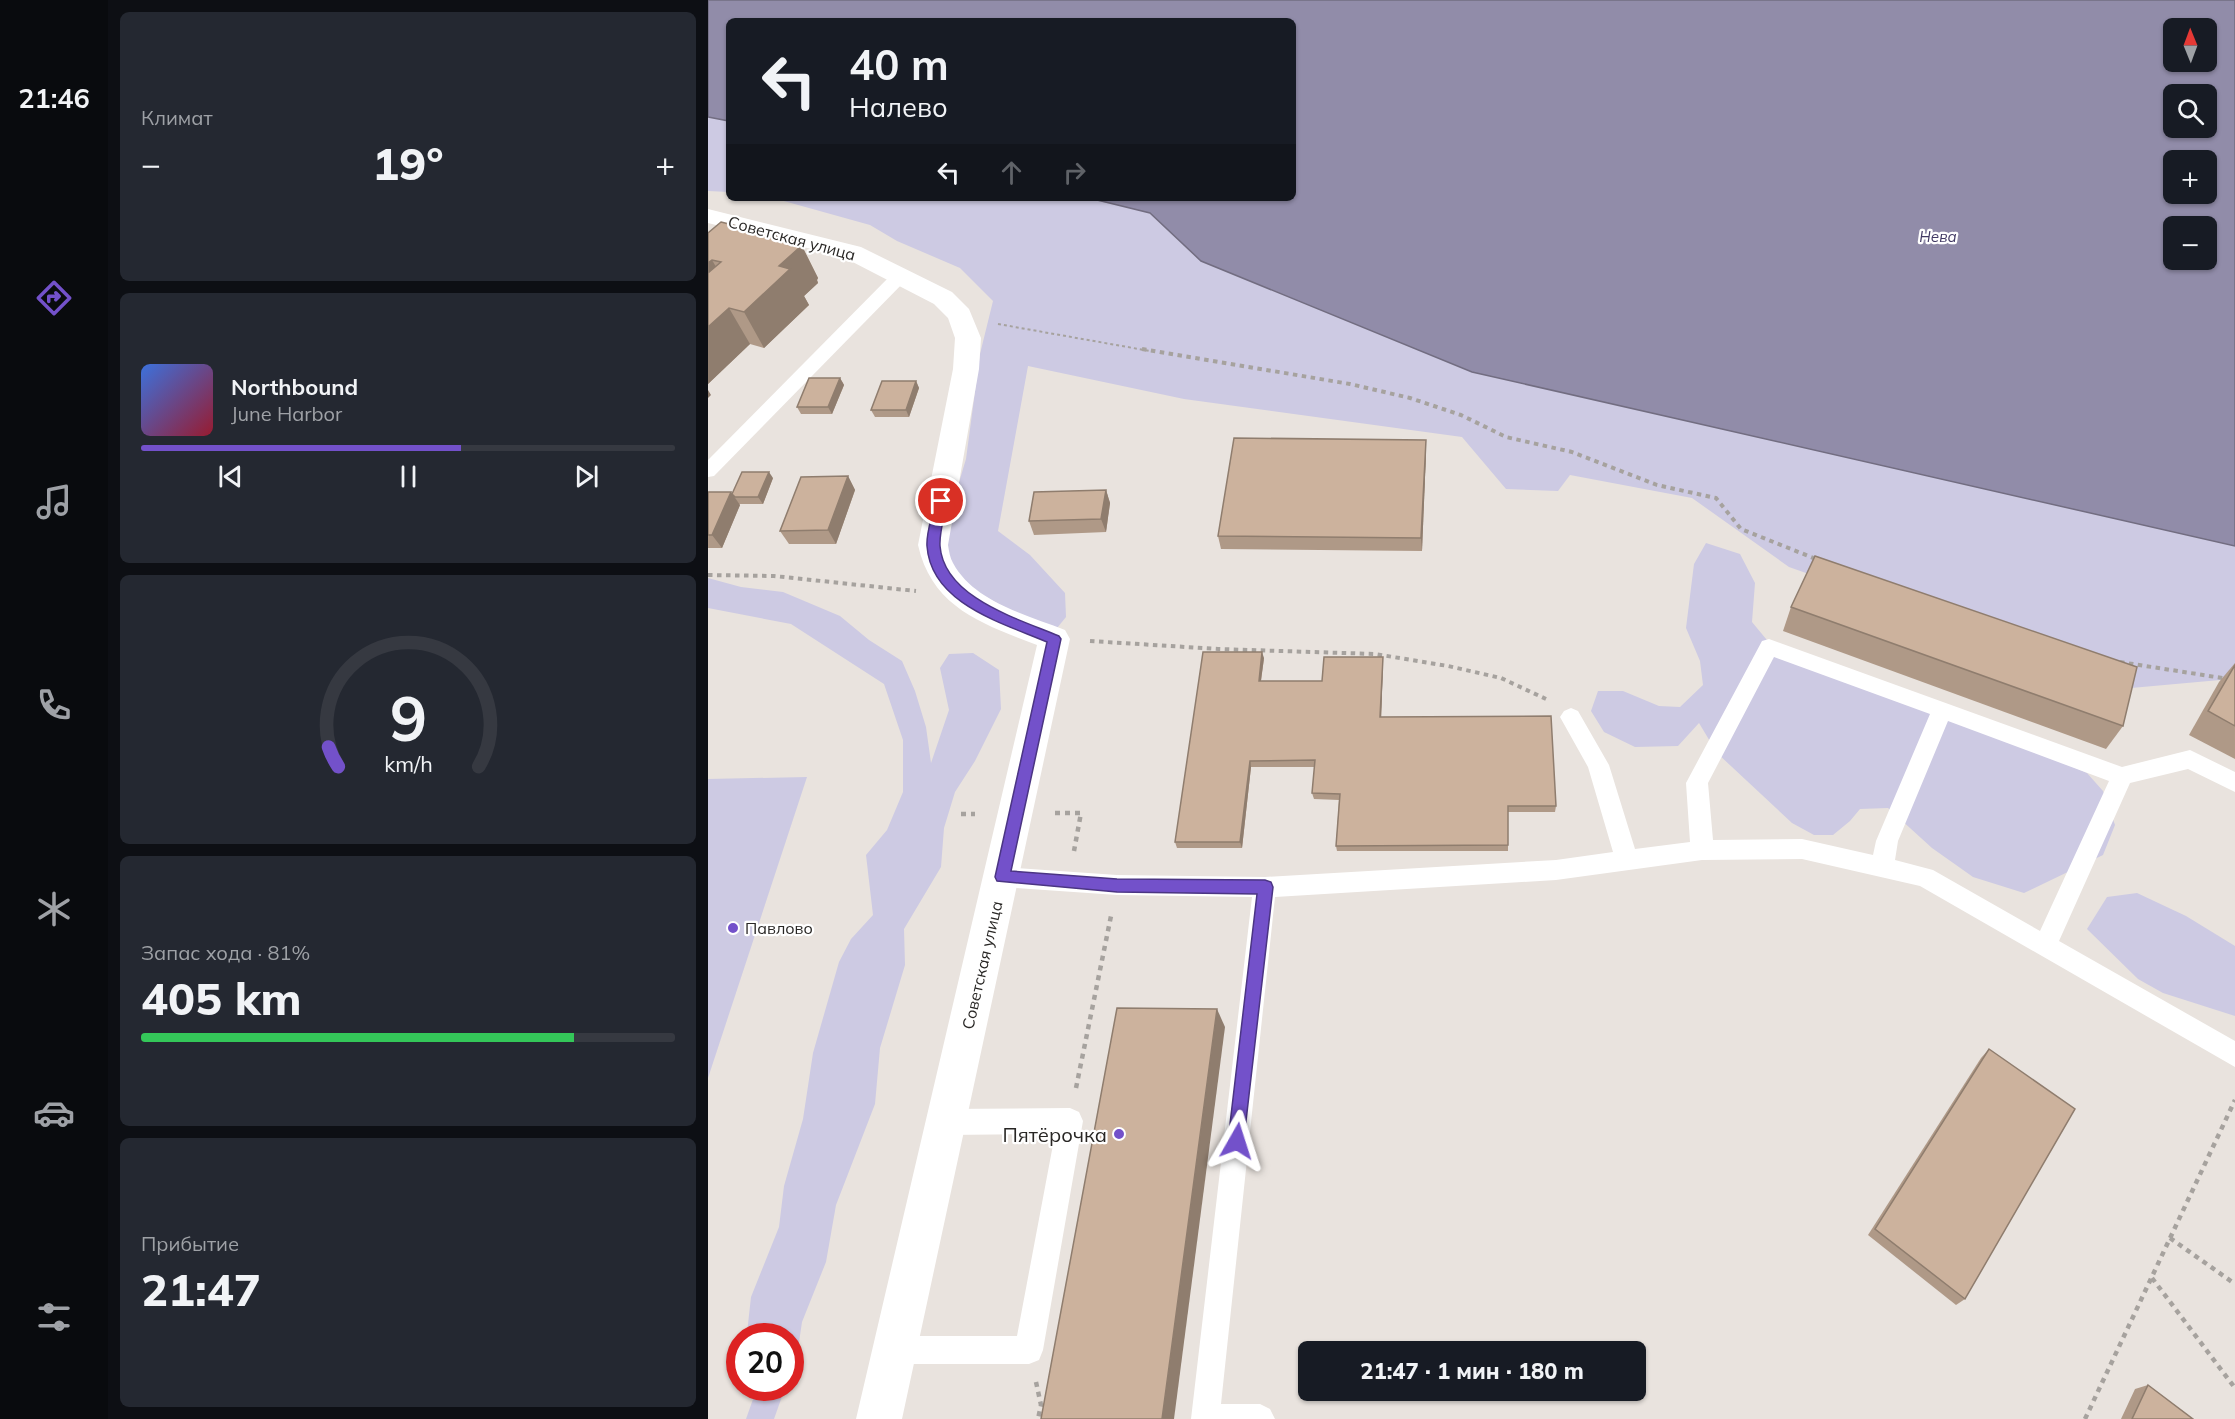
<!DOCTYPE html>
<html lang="ru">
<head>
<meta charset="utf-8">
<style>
  body { margin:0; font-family:Mulish,sans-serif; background:#242831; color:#f1f3f6; height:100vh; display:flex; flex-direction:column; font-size:22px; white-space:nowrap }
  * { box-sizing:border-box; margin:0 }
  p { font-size:20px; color:#9ea1a6 }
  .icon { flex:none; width:33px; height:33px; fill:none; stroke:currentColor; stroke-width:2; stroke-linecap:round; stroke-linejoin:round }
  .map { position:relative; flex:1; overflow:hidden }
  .details { display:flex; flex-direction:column; gap:12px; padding:12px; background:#0d0f14; width:600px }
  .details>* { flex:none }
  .banner { position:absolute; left:18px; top:18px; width:570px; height:183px; border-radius:9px; box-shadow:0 2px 4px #0004; background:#171b24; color:#f1f3f6; overflow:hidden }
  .needle { width:39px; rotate:359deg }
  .buttons { position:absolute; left:1455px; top:18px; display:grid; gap:12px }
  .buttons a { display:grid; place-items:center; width:54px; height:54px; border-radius:9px; background:#171b24; box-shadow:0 2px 4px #0004; font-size:30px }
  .speed { position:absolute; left:18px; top:1323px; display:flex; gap:12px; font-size:30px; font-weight:700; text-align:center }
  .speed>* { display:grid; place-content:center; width:78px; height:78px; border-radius:50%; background:#171b24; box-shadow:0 2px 4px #0004; line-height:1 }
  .speed .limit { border:9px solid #d22; background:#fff; color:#111 }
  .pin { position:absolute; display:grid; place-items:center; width:51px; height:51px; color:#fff; margin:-26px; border:3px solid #fff; border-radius:50%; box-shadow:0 2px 6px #0007 }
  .me { position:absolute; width:66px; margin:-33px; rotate:6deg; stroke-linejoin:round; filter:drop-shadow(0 0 4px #0008) }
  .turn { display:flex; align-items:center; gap:21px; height:126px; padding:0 24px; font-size:27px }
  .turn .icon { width:78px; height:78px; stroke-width:2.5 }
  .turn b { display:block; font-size:42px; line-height:51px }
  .lanes { display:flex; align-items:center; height:57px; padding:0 24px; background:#0003; justify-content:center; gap:30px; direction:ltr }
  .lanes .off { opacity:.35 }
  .big { font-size:45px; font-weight:800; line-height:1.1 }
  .details .tile { flex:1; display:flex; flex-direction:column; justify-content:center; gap:9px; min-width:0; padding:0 21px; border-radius:9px; background:#242831 }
  .details .dial { align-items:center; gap:0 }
  .dial svg { height:156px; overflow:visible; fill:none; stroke:#363941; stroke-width:7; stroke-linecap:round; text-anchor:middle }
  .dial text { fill:#f1f3f6; stroke:none }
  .song { display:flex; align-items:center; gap:18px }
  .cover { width:72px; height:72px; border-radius:9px; background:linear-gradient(135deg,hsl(220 70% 55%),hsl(350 70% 35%)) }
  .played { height:6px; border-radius:3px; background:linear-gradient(90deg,#7351ca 60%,#363941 60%) }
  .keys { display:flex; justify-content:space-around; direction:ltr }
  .heat { display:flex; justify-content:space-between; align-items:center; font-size:33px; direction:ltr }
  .charge { height:9px; border-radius:4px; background:linear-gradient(90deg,#34c759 81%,#363941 0) }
  .trip { position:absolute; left:590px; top:1341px; width:348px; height:60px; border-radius:9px; background:#171b24; box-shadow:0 2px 4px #0004; font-weight:800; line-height:60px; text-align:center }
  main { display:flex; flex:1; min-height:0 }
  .dock { display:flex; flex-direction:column; width:108px; justify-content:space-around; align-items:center; background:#090b0e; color:#9ea1a6 }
  .dock .icon { width:42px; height:42px }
  .dock .selected { color:#7351ca }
  .dock b { font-size:27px; color:#f1f3f6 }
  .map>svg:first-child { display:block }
</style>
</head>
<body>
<main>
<nav class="dock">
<b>21:46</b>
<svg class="icon selected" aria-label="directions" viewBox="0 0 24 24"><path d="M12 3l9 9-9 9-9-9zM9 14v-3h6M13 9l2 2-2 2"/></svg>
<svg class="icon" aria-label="music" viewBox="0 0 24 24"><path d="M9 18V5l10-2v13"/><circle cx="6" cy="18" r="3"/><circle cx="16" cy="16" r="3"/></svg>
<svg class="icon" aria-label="phone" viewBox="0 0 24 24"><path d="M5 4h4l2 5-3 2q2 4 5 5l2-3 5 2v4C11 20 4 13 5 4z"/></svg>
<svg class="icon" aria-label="climate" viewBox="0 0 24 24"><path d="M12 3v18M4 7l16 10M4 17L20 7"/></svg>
<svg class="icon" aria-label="car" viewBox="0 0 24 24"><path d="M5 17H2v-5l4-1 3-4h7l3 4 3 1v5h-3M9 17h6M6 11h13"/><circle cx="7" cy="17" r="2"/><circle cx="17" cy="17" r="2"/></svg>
<svg class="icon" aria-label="filters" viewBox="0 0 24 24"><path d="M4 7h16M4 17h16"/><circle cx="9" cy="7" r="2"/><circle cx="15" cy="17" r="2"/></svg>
</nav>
<section class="details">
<div class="tile"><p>Климат</p>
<div class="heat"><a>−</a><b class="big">19°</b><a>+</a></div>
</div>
<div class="tile">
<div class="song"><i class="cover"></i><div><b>Northbound</b><p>June Harbor</p></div></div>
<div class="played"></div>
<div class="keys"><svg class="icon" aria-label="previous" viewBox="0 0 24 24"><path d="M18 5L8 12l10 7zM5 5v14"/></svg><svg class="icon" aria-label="pause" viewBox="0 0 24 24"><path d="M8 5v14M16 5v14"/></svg><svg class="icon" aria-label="next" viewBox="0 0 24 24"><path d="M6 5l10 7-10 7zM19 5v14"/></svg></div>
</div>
<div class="tile dial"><svg viewBox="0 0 100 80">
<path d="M14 69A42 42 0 1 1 86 69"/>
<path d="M14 69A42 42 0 0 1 9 59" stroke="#7351ca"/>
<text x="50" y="56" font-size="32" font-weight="700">9</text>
<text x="50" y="72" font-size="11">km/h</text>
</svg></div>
<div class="tile"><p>Запас хода · 81%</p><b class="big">405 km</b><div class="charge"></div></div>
<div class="tile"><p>Прибытие</p><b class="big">21:47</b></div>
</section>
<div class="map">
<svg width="1527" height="1419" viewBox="0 0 1527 1419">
  <rect width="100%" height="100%" fill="#e9e3de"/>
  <g fill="#cdcae3">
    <path d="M0 117 21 121V192L0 191Z"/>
    <path d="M65 198H381L442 213 493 261 764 372 1527 546V688L1512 680 1423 688 1081 567 984 498 862 475 850 491 798 489 754 437 476 399 320 366 290 531 322 555 357 593 358 617 345 633 241 577 231 549 258 459 272 354 285 301 252 268 189 241 162 225Z"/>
    <path d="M998 543 1032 554 1047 583 1044 622 1068 651 1308 742 1379 773 1395 791 1407 825 1395 855 1316 893 1265 877 1224 848 1180 808 1152 809 1142 821 1125 835H1106L1084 823 1009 753 991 723 970 746 927 747 896 732 883 711 890 691H915L951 706 972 707 995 685 992 661 978 628 986 564Z"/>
    <path d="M0 578 33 587 75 592 132 616 161 640 194 661 207 691 218 727 223 763 241 710 232 668 241 654 265 653 291 670 293 709 267 761 247 792 236 828 233 867 196 929 197 965 172 1048 167 1104 128 1205 118 1262 94 1322 90 1349 83 1370 82 1336H45L39 1333 43 1297 71 1227 76 1186 95 1119 105 1053 131 962 143 939 165 915 158 855 179 830 195 792V740L176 684 83 624 0 608Z"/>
    <path d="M99 777 0 1078V779Z"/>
    <path d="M1429 893 1478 916 1527 946V1016L1455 993 1430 979 1379 929 1399 897Z"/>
    <path d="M49 1388H77L66 1419H38Z"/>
  </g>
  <path fill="#918ca9" stroke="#726d81" stroke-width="1.5" fill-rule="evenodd" d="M0 0H1527V546L764 372 493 261 442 213 381 198H585V21H21V121L0 117ZM1466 28H1498V62H1466ZM1466 94H1498V128H1466ZM1466 160H1498V194H1466ZM1466 226H1498V260H1466Z"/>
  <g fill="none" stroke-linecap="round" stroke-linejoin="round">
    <path stroke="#a6a29e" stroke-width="2" stroke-dasharray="3 3" stroke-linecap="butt" d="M290 324 442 351"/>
    <g stroke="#a6a29e" stroke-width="4" stroke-dasharray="4.5 4.5" stroke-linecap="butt">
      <path d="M434 349 642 384 702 398 753 415 798 437 864 452 949 485 1008 498 1033 529 1108 559"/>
      <path d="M0 575 66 576 208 591"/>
      <path d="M382 641 510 649 667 654 740 666 793 678 838 699"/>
      <path d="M1412 662 1527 680"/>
    </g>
    <g stroke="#a6a29e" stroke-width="4.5" stroke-dasharray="5 5" stroke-linecap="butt">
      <path d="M347 813H373L366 851"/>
      <path d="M253 814H267"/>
      <path d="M368 1088 403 916"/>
      <path d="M1462 1238 1527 1284"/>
      <path d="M1444 1278 1527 1388"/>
      <path d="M328 1382 333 1405 330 1419"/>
      <path d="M1377 1419 1527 1100"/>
    </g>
    <g fill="#fff" fill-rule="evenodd">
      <path d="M193 270 201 275 199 279 6 476 0 477V460L187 271Z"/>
      <path d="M1061 639 1414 767 1482 750 1527 772V792L1480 769 1422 783 1351 941 1527 1041V1067L1212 886 1094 859 994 860 848 880 567 897 513 1404H552L562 1409 567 1419H483L544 897 409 895 294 887 286 884 283 877 286 870 294 867 409 875 557 877 848 860 905 852 880 767 852 717 856 711 863 708 870 711 901 765 927 849 982 842 978 783 1054 641ZM1066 657 1222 714 1168 841 1165 855 1094 839 1005 840 1000 783ZM1240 721 1401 781 1332 931 1225 870 1187 860 1190 841Z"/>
      <path d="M362 1108 371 1112 375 1121 335 1350 331 1360 321 1364H187L177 1360 173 1350 177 1340 187 1336H309L347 1134 238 1135 229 1131 225 1122 229 1113 238 1109Z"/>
    </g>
    <path fill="#fff" fill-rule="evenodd" d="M0 209 153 247 244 292 261 309 273 338 271 369 240 545C241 551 242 558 245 563 266 602 319 615 357 630L362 639 194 1419H148L329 645C275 624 224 608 210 545L245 369 247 338 240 318 226 304 135 257 0 223Z"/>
  </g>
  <g fill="#af9987">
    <path d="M0 233 92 242 110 278 109 280 110 283 96 296 101 305 56 348 42 344 0 384Z"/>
    <path d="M132 378 136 385 124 414H93L89 407Z"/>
    <path d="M208 381 211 388 201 417H167L163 410Z"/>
    <path d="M718 440V453L714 551 513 549 510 536Z"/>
    <path d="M140 476 147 490 128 544H81L72 531Z"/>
    <path d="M65 478 55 504H31L32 505 14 548H0V492H23L24 494Z"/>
    <path d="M398 490 402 503 398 532 326 535 321 521Z"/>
    <path d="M1083 607 1415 726 1398 749 1075 631Z"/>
    <path d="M675 657V663L673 717 848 806 847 812H800V851H629L628 846 631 800 606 799 604 793 607 767H543L534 848H469L467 842 556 658 553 681H614Z"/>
    <path d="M1527 663V759L1481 735 1511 682Z"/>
    <path d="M1281 1049 1257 1299 1248 1305 1160 1235 1273 1058Z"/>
    <path d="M1440 1385 1485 1419H1413L1427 1389Z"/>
  </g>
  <g fill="#8f7d6e">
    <path d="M92 242 110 278 109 280 110 283 96 296 101 305 56 348 36 312 71 266Z"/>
    <path d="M4 260 25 296 0 282V263Z"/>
    <path d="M21 308 42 344 0 384V327Z"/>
    <path d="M132 378 136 385 124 414 120 407Z"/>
    <path d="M208 381 211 388 201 417 198 410Z"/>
    <path d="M0 390 3 395 0 398Z"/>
    <path d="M718 440V453L714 551 713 538Z"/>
    <path d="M61 472 65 478 55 504 50 497Z"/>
    <path d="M140 476 147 490 128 544 120 530Z"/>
    <path d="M398 490 402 503 398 532 393 519Z"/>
    <path d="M23 492 32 505 14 548 4 535Z"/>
    <path d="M554 652 556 658 552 687 551 681Z"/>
    <path d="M675 657V663L673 723 672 717Z"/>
    <path d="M542 761 543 767 534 848 532 842Z"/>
    <path d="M509 1009 517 1027 466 1419H454Z"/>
  </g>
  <g fill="#ccb29d" stroke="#8f7d6e" stroke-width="1.5">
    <path d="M13 222 92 242 88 246 92 247 71 266 82 269 36 312 21 308 0 327V273L13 262 4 260 0 263V233Z"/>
    <path d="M101 378H132L120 407H89Z"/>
    <path d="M174 381H208L198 410H163Z"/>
    <path d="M526 438 718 440 713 538 510 536Z"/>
    <path d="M34 472H61L50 497H27L24 494Z"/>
    <path d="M140 476 120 530 72 531 93 477Z"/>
    <path d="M398 490 393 519 321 521 326 492Z"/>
    <path d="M0 492H23L4 535H0Z"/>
    <path d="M1107 556 1429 667 1415 726 1083 607Z"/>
    <path d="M495 652H554L551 681H614L616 657H675L672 717 843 716 848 806H800V845L628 846 632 794 604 793 607 760 542 761 532 842H467Z"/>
    <path d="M1527 665V726L1500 711Z"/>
    <path d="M409 1008 509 1009 454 1419H333Z"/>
    <path d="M1281 1049 1367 1109 1257 1299 1167 1229Z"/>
    <path d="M1440 1385 1485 1419H1424Z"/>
  </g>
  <path fill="#7351ca" stroke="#4b3583" stroke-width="1.5" d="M233 496 239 501C237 515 231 532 232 546 236 598 311 619 351 636L353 639 303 871 409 879 557 880 563 882 565 887 535 1147 529 1150 523 1147 520 1141 549 894 409 892 289 881 287 877 339 642C295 623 223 604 219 546 218 532 225 515 227 501Z"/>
  <g fill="#7351ca" stroke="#fff" stroke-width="2">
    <circle cx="25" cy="928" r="6"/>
    <circle cx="411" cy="1134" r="6"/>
  </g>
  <g text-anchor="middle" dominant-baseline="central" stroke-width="4.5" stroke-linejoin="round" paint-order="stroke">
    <g font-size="15" font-style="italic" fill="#423a64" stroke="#fff">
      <text x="1230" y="236">Нева</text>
    </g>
    <g font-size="16" fill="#282624" stroke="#fff">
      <text transform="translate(84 238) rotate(15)">Советская улица</text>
      <text transform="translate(274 965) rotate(-77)">Советская улица</text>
    </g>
    <g font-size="16" fill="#282624" stroke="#fff" text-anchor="start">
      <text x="37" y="928">Павлово</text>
    </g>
    <g font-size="20" fill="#282624" stroke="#fff" text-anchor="end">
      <text x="399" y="1134">Пятёрочка</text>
    </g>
  </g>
</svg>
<div class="buttons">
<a><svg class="needle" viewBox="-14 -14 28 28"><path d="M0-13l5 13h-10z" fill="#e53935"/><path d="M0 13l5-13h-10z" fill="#9ea1a6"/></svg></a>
<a><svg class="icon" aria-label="search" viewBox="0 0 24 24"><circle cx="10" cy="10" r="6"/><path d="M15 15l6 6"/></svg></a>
<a>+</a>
<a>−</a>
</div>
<div class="speed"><div class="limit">20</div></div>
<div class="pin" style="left:233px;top:501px;background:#d93025"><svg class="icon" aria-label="arrive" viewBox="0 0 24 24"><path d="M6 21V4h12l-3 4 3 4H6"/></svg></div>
<svg class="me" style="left:529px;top:1141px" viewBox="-20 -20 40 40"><path d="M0-17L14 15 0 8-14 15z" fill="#7351ca" stroke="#fff" stroke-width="4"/></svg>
<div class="trip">21:47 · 1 мин · 180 m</div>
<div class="banner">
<div class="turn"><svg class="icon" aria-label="left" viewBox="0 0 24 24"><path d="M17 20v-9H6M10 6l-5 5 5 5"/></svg><div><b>40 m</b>Налево</div></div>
<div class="lanes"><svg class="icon" aria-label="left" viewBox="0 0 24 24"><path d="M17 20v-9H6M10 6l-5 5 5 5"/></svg><svg class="icon off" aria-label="ahead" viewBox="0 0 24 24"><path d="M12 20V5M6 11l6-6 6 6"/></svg><svg class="icon off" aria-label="right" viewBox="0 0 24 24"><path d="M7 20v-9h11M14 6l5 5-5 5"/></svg></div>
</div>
</div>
</main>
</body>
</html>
